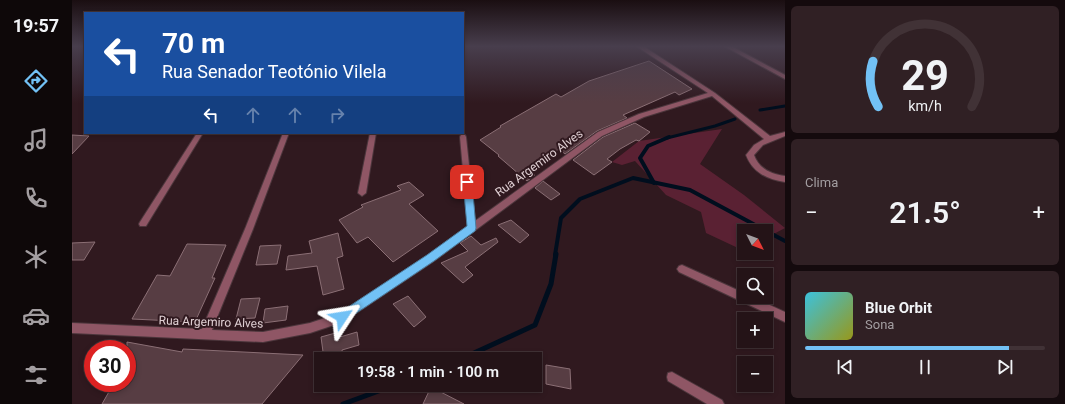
<!DOCTYPE html>
<html lang="pt">
<head>
<meta charset="utf-8">
<style>
  body { margin:0; font-family:Roboto,sans-serif; background:#302024; color:#f1f3f6; height:100vh; display:flex; flex-direction:column; font-size:15px; white-space:nowrap }
  * { box-sizing:border-box; margin:0 }
  p { font-size:13px; color:#a39ea1 }
  .icon { flex:none; width:22px; height:22px; fill:none; stroke:currentColor; stroke-width:2; stroke-linecap:round; stroke-linejoin:round }
  .map { position:relative; flex:1; overflow:hidden }
  .details { display:flex; flex-direction:column; gap:6px; padding:6px; background:#140a0d; width:280px }
  .details>* { flex:none }
  .hud { position:absolute; left:12px; top:12px; width:380px; height:122px; border-radius:0px; box-shadow:0 2px 6px #0003,0 0 0 1px #413236; background:#1a4fa0; color:#fff; overflow:hidden }
  .needle { width:26px; rotate:132deg }
  .buttons { position:absolute; left:665px; top:224px; display:grid; gap:8px }
  .buttons a { display:grid; place-items:center; width:36px; height:36px; border-radius:0px; background:#241317; box-shadow:0 2px 6px #0003,0 0 0 1px #413236; font-size:20px }
  .speed { position:absolute; left:12px; top:340px; display:flex; gap:8px; font-size:20px; font-weight:700; text-align:center }
  .speed>* { display:grid; place-content:center; width:52px; height:52px; border-radius:50%; background:#241317; box-shadow:0 2px 6px #0003,0 0 0 1px #413236; line-height:1 }
  .speed .limit { border:6px solid #d22; background:#fff; color:#111 }
  .pin { position:absolute; display:grid; place-items:center; width:34px; height:34px; color:#fff; margin:-17px; border-radius:8px; box-shadow:0 2px 6px #0006 }
  .me { position:absolute; width:44px; margin:-22px; rotate:57deg; stroke-linejoin:round; filter:drop-shadow(0 0 3px #0008) }
  .turn { display:flex; align-items:center; gap:14px; height:84px; padding:0 12px; font-size:18px }
  .turn .icon { width:52px; height:52px; stroke-width:2.5 }
  .turn b { display:block; font-size:28px; line-height:34px }
  .lanes { display:flex; align-items:center; height:38px; padding:0 12px; background:#0003; justify-content:center; gap:20px; direction:ltr }
  .lanes .off { opacity:.35 }
  .big { font-size:30px; font-weight:600; line-height:1.1 }
  .details .widget { flex:1; display:flex; flex-direction:column; justify-content:center; gap:6px; min-width:0; padding:0 14px; border-radius:6px; background:#302024 }
  .details .dial { align-items:center; gap:0 }
  .dial svg { height:104px; overflow:visible; fill:none; stroke:#413236; stroke-width:7; stroke-linecap:round; text-anchor:middle }
  .dial text { fill:#f1f3f6; stroke:none }
  .song { display:flex; align-items:center; gap:12px }
  .cover { width:48px; height:48px; border-radius:6px; background:linear-gradient(135deg,hsl(190 70% 55%),hsl(60 70% 35%)) }
  .played { height:4px; border-radius:2px; background:linear-gradient(90deg,#72c1f5 85%,#413236 85%) }
  .keys { display:flex; justify-content:space-around; direction:ltr }
  .heat { display:flex; justify-content:space-between; align-items:center; font-size:22px; direction:ltr }
  .trip { position:absolute; left:242px; top:352px; width:228px; height:40px; border-radius:0px; background:#241317; box-shadow:0 2px 6px #0003,0 0 0 1px #413236; font-weight:600; line-height:40px; text-align:center }
  main { display:flex; flex:1; min-height:0 }
  .tab-bar { display:flex; flex-direction:column; width:72px; justify-content:space-around; align-items:center; background:#0e0809; color:#a39ea1 }
  .tab-bar .icon { width:28px; height:28px }
  .tab-bar .active { color:#72c1f5 }
  .tab-bar b { font-size:18px; color:#f1f3f6 }
  .map>svg:first-child { display:block }
</style>
</head>
<body>
<main>
<nav class="tab-bar">
<b>19:57</b>
<svg class="icon active" aria-label="directions" viewBox="0 0 24 24"><path d="M12 3l9 9-9 9-9-9zM9 14v-3h6M13 9l2 2-2 2"/></svg>
<svg class="icon" aria-label="music" viewBox="0 0 24 24"><path d="M9 18V5l10-2v13"/><circle cx="6" cy="18" r="3"/><circle cx="16" cy="16" r="3"/></svg>
<svg class="icon" aria-label="phone" viewBox="0 0 24 24"><path d="M5 4h4l2 5-3 2q2 4 5 5l2-3 5 2v4C11 20 4 13 5 4z"/></svg>
<svg class="icon" aria-label="climate" viewBox="0 0 24 24"><path d="M12 3v18M4 7l16 10M4 17L20 7"/></svg>
<svg class="icon" aria-label="car" viewBox="0 0 24 24"><path d="M5 17H2v-5l4-1 3-4h7l3 4 3 1v5h-3M9 17h6M6 11h13"/><circle cx="7" cy="17" r="2"/><circle cx="17" cy="17" r="2"/></svg>
<svg class="icon" aria-label="filters" viewBox="0 0 24 24"><path d="M4 7h16M4 17h16"/><circle cx="9" cy="7" r="2"/><circle cx="15" cy="17" r="2"/></svg>
</nav>
<div class="map">
<svg width="713" height="404" viewBox="0 0 713 404">
  <rect width="100%" height="100%" fill="#30191f"/>
  <path fill="#5a2133" d="M650 129 628 164 672 195 713 228 694 238V231H672V246L666 248 634 233 629 212 594 195 563 161 550 165 540 162 567 141Z"/>
  <g fill="none" stroke-linecap="round" stroke-linejoin="round">
    <g stroke="#000e1e" stroke-width="3">
      <path d="M688 110 713 106"/>
      <path d="M595 138 643 126 663 119"/>
    </g>
    <g stroke="#000e1e" stroke-width="4">
      <path d="M582 183 568 158 576 146 597 137"/>
      <path d="M483 255 489 218 508 199 561 178 618 190 713 241"/>
    </g>
    <g stroke="#000e1e" stroke-width="5">
      <path d="M389 359 463 325 479 284 484 254"/>
      <path d="M271 404 323 385"/>
    </g>
  </g>
  <g fill="#573d43" stroke="#8b6f75">
    <path d="M577 61 620 89 607 95 603 92 551 115 555 118 525 131 493 154 487 149 468 160 470 162 456 170 463 175 455 181 426 156 427 155 408 140 429 127 428 126 484 94 489 97 517 81Z"/>
    <path d="M563 123 578 132 567 141 564 140 548 149 535 159 540 162 522 175 501 160 531 137Z"/>
    <path d="M0 135 17 136 0 154Z"/>
    <path d="M471 181 488 194 479 200 463 188Z"/>
    <path d="M337 182 352 195 337 204 366 231 321 262 296 237 285 243 267 220 291 207 289 205 329 190 325 186Z"/>
    <path d="M439 220 457 235 448 243 426 225Z"/>
    <path d="M266 233 271 256 265 258 272 289 251 295 245 266 214 270 216 256 240 253 237 241Z"/>
    <path d="M399 236 409 245 424 238 426 242 393 267 401 275 391 283 369 263 396 251 388 243Z"/>
    <path d="M23 242 12 260H0V243Z"/>
    <path d="M115 244 154 245 140 278H143L123 322 60 319 85 275 98 276Z"/>
    <path d="M209 245 205 264 184 265 188 246Z"/>
    <path d="M336 296 354 317 342 327 321 304Z"/>
    <path d="M188 298 183 318 164 319 169 299Z"/>
    <path d="M216 306 214 320 191 323 193 309Z"/>
    <path d="M267 332 268 337 285 332 287 345 270 350 271 359H252L249 337Z"/>
    <path d="M55 342 110 352 111 349 231 355 190 404H30L42 383H55Z"/>
    <path d="M474 365 498 369 499 389 474 384Z"/>
    <path d="M359 387 392 404H351Z"/>
  </g>
  <g fill="none" stroke-linecap="round" stroke-linejoin="round">
    <defs>
      <g id="street">
        <path d="M564 46H571L643 93 698 136 713 132V136L691 145 682 155C687 169 699 174 713 176V182C695 179 681 173 674 155L682 145 692 139 640 96 572 117 530 136 362 261 271 322 238 333 191 342 0 333V323L130 329 173 229 211 133H217L181 229 140 330 191 332 238 323 268 313 356 255 396 226 388 137 389 135H393L394 137 403 221 526 132 567 114 636 93Z"/>
        <path d="M652 46H659L713 75V79Z"/>
        <path d="M125 133H131L74 226H68L67 224 68 222Z"/>
        <path d="M298 133H304L294 193 290 196 286 193Z"/>
        <path d="M610 265 672 293V297H680L713 312V322L607 272 605 269 607 266Z"/>
        <path d="M600 372 650 400 652 404H635L596 381 595 377 596 373Z"/>
      </g>
    </defs>
    <use href="#street" stroke="#4c363c" stroke-width="2"/>
    <use href="#street" fill="#8f5665" fill-rule="evenodd"/>
  </g>
  <linearGradient id="sky" x2="0" y2="1"><stop stop-color="#1a0e11"/><stop offset="0.45" stop-color="#483e4d"/><stop offset="1" stop-color="#483e4d" stop-opacity="0"/></linearGradient>
  <rect width="713" height="103" fill="url(#sky)"/>
  <path fill="#72c1f5" stroke="#4a7d9f" d="M395 179 400 182 404 228 403 231 362 261 274 320 270 322 267 320 265 317 267 313 355 255 395 226 391 182Z"/>
  <g text-anchor="middle" dominant-baseline="central" stroke-width="4" stroke-linejoin="round" paint-order="stroke">
    <g font-size="12" fill="#e0d0d4" stroke="#30191f">
      <text transform="translate(467 163) rotate(-36)">Rua Argemiro Alves</text>
      <text transform="translate(139 322) rotate(2)">Rua Argemiro Alves</text>
    </g>
  </g>
</svg>
<div class="buttons">
<a><svg class="needle" viewBox="-14 -14 28 28"><path d="M0-13l5 13h-10z" fill="#e53935"/><path d="M0 13l5-13h-10z" fill="#a39ea1"/></svg></a>
<a><svg class="icon" aria-label="search" viewBox="0 0 24 24"><circle cx="10" cy="10" r="6"/><path d="M15 15l6 6"/></svg></a>
<a>+</a>
<a>−</a>
</div>
<div class="speed"><div class="limit">30</div></div>
<div class="pin" style="left:395px;top:182px;background:#d93025"><svg class="icon" aria-label="arrive" viewBox="0 0 24 24"><path d="M6 21V4h12l-3 4 3 4H6"/></svg></div>
<svg class="me" style="left:270px;top:317px" viewBox="-20 -20 40 40"><path d="M0-17L14 15 0 8-14 15z" fill="#72c1f5" stroke="#fff" stroke-width="4"/></svg>
<div class="trip">19:58 · 1 min · 100 m</div>
<div class="hud">
<div class="turn"><svg class="icon" aria-label="left" viewBox="0 0 24 24"><path d="M17 20v-9H6M10 6l-5 5 5 5"/></svg><div><b>70 m</b>Rua Senador Teotónio Vilela</div></div>
<div class="lanes"><svg class="icon" aria-label="left" viewBox="0 0 24 24"><path d="M17 20v-9H6M10 6l-5 5 5 5"/></svg><svg class="icon off" aria-label="ahead" viewBox="0 0 24 24"><path d="M12 20V5M6 11l6-6 6 6"/></svg><svg class="icon off" aria-label="ahead" viewBox="0 0 24 24"><path d="M12 20V5M6 11l6-6 6 6"/></svg><svg class="icon off" aria-label="right" viewBox="0 0 24 24"><path d="M7 20v-9h11M14 6l5 5-5 5"/></svg></div>
</div>
</div>
<section class="details">
<div class="widget dial"><svg viewBox="0 0 100 80">
<path d="M14 69A42 42 0 1 1 86 69"/>
<path d="M14 69A42 42 0 0 1 10 34" stroke="#72c1f5"/>
<text x="50" y="56" font-size="32" font-weight="700">29</text>
<text x="50" y="72" font-size="11">km/h</text>
</svg></div>
<div class="widget"><p>Clima</p>
<div class="heat"><a>−</a><b class="big">21.5°</b><a>+</a></div>
</div>
<div class="widget">
<div class="song"><i class="cover"></i><div><b>Blue Orbit</b><p>Sona</p></div></div>
<div class="played"></div>
<div class="keys"><svg class="icon" aria-label="previous" viewBox="0 0 24 24"><path d="M18 5L8 12l10 7zM5 5v14"/></svg><svg class="icon" aria-label="pause" viewBox="0 0 24 24"><path d="M8 5v14M16 5v14"/></svg><svg class="icon" aria-label="next" viewBox="0 0 24 24"><path d="M6 5l10 7-10 7zM19 5v14"/></svg></div>
</div>
</section>
</main>
</body>
</html>
